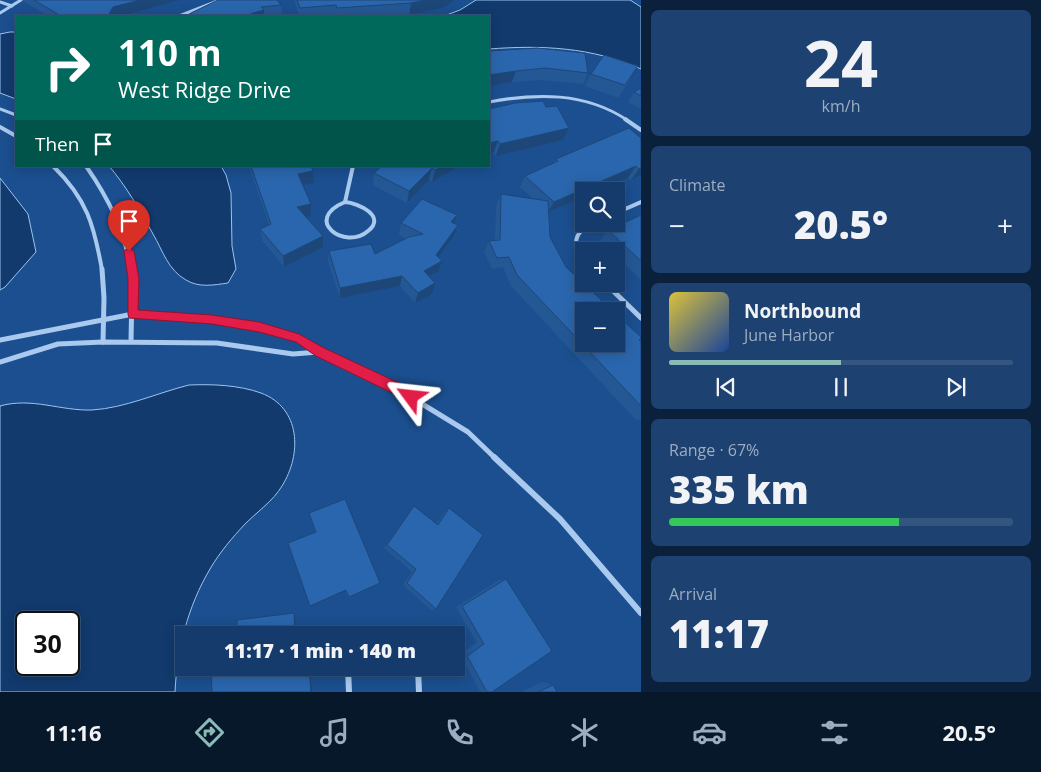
<!DOCTYPE html>
<html lang="en">
<head>
<meta charset="utf-8">
<style>
  body { margin:0; font-family:"Open Sans",sans-serif; background:#1d4271; color:#f1f3f6; height:100vh; display:flex; flex-direction:column; font-size:19px; white-space:nowrap }
  * { box-sizing:border-box; margin:0 }
  p { font-size:16px; color:#9dadc1 }
  .icon { flex:none; width:28px; height:28px; fill:none; stroke:currentColor; stroke-width:2; stroke-linecap:round; stroke-linejoin:round }
  .map { position:relative; flex:1; overflow:hidden }
  .panel { display:flex; flex-direction:column; gap:10px; padding:10px; background:#0b203b; width:400px }
  .panel>* { flex:none }
  .hud { position:absolute; left:15px; top:15px; width:475px; height:152px; border-radius:0px; box-shadow:0 2px 12px #0003,0 0 0 1px #33557e; background:#00695c; color:#fff; overflow:hidden }
  .tools { position:absolute; left:575px; top:182px; display:grid; gap:10px }
  .tools a { display:grid; place-items:center; width:50px; height:50px; border-radius:0px; background:#143b6b; box-shadow:0 2px 12px #0003,0 0 0 1px #33557e; font-size:25px }
  .speed { position:absolute; left:15px; top:611px; display:flex; gap:10px; font-size:25px; font-weight:700; text-align:center }
  .speed>* { display:grid; place-content:center; width:65px; height:65px; border-radius:50%; background:#143b6b; box-shadow:0 2px 12px #0003,0 0 0 1px #33557e; line-height:1 }
  .speed .limit { border:2px solid #111; border-radius:8px; background:#fff; color:#111 }
  .pin { position:absolute; display:grid; place-items:center; width:42px; height:42px; color:#fff; margin:-51px -21px; border-radius:50% 50% 50% 0; rotate:-45deg; box-shadow:0 0 5px #0007 }
  .pin .icon { rotate:45deg }
  .me { position:absolute; width:55px; margin:-28px; rotate:300deg; stroke-linejoin:round; filter:drop-shadow(0 0 4px #0008) }
  .turn { display:flex; align-items:center; gap:18px; height:105px; padding:0 20px; font-size:22px }
  .turn .icon { width:65px; height:65px; stroke-width:2.5 }
  .turn b { display:block; font-size:35px; line-height:42px }
  .then { display:flex; align-items:center; height:48px; padding:0 20px; background:#0003; gap:10px; font-size:19px }
  .big { font-size:38px; font-weight:800; line-height:1.1 }
  .panel .widget { flex:1; display:flex; flex-direction:column; justify-content:center; gap:8px; min-width:0; padding:0 18px; border-radius:8px; background:#1d4271 }
  .panel .dial { align-items:center; gap:0 }
  .dial b { font-size:65px; line-height:1 }
  .song { display:flex; align-items:center; gap:15px }
  .cover { width:60px; height:60px; border-radius:8px; background:linear-gradient(135deg,hsl(50 70% 55%),hsl(220 70% 35%)) }
  .played { height:5px; border-radius:2px; background:linear-gradient(90deg,#8bbbb9 50%,#33557e 50%) }
  .keys { display:flex; justify-content:space-around; direction:ltr }
  .heat { display:flex; justify-content:space-between; align-items:center; font-size:28px; direction:ltr }
  .charge { height:8px; border-radius:4px; background:linear-gradient(90deg,#34c759 67%,#33557e 0) }
  .trip { position:absolute; left:175px; top:626px; width:290px; height:50px; border-radius:0px; background:#143b6b; box-shadow:0 2px 12px #0003,0 0 0 1px #33557e; font-weight:800; line-height:50px; text-align:center }
  .menu { display:flex; height:80px; justify-content:space-around; align-items:center; background:#08182b; color:#9dadc1 }
  .menu .icon { width:35px; height:35px }
  .menu .on { color:#8bbbb9 }
  .menu b { font-size:22px; color:#f1f3f6 }
  main { display:flex; flex:1; min-height:0 }
  .map>svg:first-child { display:block }
</style>
</head>
<body>
<main>
<div class="map">
<svg width="641" height="692" viewBox="0 0 641 692">
  <rect width="100%" height="100%" fill="#1b4f8f"/>
  <g fill="#123a6d" stroke="#9cc4f0" fill-rule="evenodd">
    <path d="M476 0H630L641 7V69C592 47 541 45 489 49V16H444L460 10Z"/>
    <path d="M10 32H16V99L0 93V34Z"/>
    <path d="M109 166H221L226 175 231 193 232 246 236 269 228 283C214 285 199 288 186 280 168 270 163 251 153 234 140 210 126 186 109 166Z"/>
    <path d="M0 178 28 214 36 252 5 287 0 290Z"/>
    <path d="M189 385C212 384 239 385 261 393 301 408 302 454 282 486 273 501 258 511 245 524 232 538 220 552 210 569 188 606 177 649 175 692H0V406C32 397 60 411 92 410 125 408 157 393 189 385ZM69 622V665H26V622Z"/>
  </g>
  <g fill="none" stroke-linecap="round" stroke-linejoin="round">
    <g stroke="#a9c9ee" stroke-width="3">
      <path d="M0 2 12 6"/>
      <path d="M0 13 21 0"/>
      <path d="M179 16 220 0"/>
      <path d="M489 102C536 93 585 92 627 120"/>
      <path d="M0 109 16 115"/>
    </g>
    <g stroke="#a9c9ee" stroke-width="4">
      <path d="M625 119 641 130"/>
      <path d="M0 127 16 136"/>
      <path d="M53 166C87 199 94 225 102 270"/>
      <path d="M86 166C109 199 124 230 131 270"/>
      <path d="M345 202C358 203 387 216 368 231 345 251 302 220 345 202Z"/>
      <path d="M345 202 353 166"/>
      <path d="M616 213 641 202"/>
      <path d="M584 261C573 243 572 234 592 224"/>
    </g>
    <g stroke="#a9c9ee" stroke-width="5">
      <path d="M102 269 104 298 103 342"/>
      <path d="M131 269 132 292 131 341"/>
      <path d="M606 284 641 318"/>
      <path d="M0 340 133 314 212 319 259 327 299 339 320 352 396 388 468 432 495 458"/>
      <path d="M0 362 58 344 103 342 217 343 293 354 319 352"/>
    </g>
    <g stroke="#a9c9ee" stroke-width="6">
      <path d="M494 457 560 519 641 613"/>
      <path d="M348 668 349 692"/>
      <path d="M418 668 419 692"/>
    </g>
  </g>
  <g fill="#245895">
    <path d="M23 0H180L122 16H49L24 2Z"/>
    <path d="M295 0H455L443 8 409 15 392 16H299L295 4Z"/>
    <path d="M281 5 282 16H186L193 12Z"/>
    <path d="M489 51 588 73 583 84 540 80 512 82 489 86Z"/>
    <path d="M591 74 631 78 618 98 585 86Z"/>
    <path d="M641 88V109L628 102 634 92Z"/>
    <path d="M546 107 569 128 563 140 496 156 493 153 489 109Z"/>
    <path d="M629 128 641 175 631 180 628 178 597 191H584V197L549 212 550 237 566 267 641 341V422L638 419 636 420 511 286 503 267 492 269 484 252 489 241 495 240 496 206 501 194 533 199 520 187 525 176 553 164 556 159Z"/>
    <path d="M249 166H311L314 183 303 185 311 216 306 217 323 247 284 267 262 240 260 229 269 225Z"/>
    <path d="M382 166H459L432 182 429 180 407 203 373 185 374 173Z"/>
    <path d="M457 215 454 223 458 225 454 236 439 257 438 272 429 277 435 283 432 294 415 303 400 286 340 298 328 262 329 251 375 254 406 239 399 235 401 223Z"/>
    <path d="M641 215V280L616 256V251H611L600 241 608 230Z"/>
    <path d="M449 508 436 609 431 610 403 585 412 572 384 548 411 510 436 524 444 513Z"/>
    <path d="M309 513 380 583 348 598 345 591 310 607 315 532 310 517Z"/>
    <path d="M506 579 492 692H483L480 691 460 654 477 643 456 607 499 580Z"/>
    <path d="M542 682 553 685 557 692H521Z"/>
  </g>
  <g fill="#1d4779">
    <path d="M140 0H180L122 16H108L113 7Z"/>
    <path d="M426 0H455L443 8 409 15 411 3Z"/>
    <path d="M264 10V16H246L253 13Z"/>
    <path d="M516 71 512 82 489 86V75Z"/>
    <path d="M569 128 563 140 496 156 500 144Z"/>
    <path d="M498 141 493 153 489 154V143Z"/>
    <path d="M442 166H459L432 182 435 170Z"/>
    <path d="M636 166 628 178 597 191H584V197L548 212 554 202Z"/>
    <path d="M432 168 429 180 407 203 409 191Z"/>
    <path d="M641 168V175L631 180 639 169Z"/>
    <path d="M313 171 314 183 299 186 298 174Z"/>
    <path d="M311 204V216L298 219 297 207Z"/>
    <path d="M457 215 453 226 451 222Z"/>
    <path d="M458 225 454 236 432 266 436 255Z"/>
    <path d="M323 236V247L284 267 283 256Z"/>
    <path d="M442 261 438 272 420 281 424 271Z"/>
    <path d="M402 276 400 286 340 298V288Z"/>
    <path d="M435 283 432 294 415 303 418 293Z"/>
    <path d="M346 590 345 591 310 607V606Z"/>
    <path d="M294 613 295 614 296 635H295Z"/>
    <path d="M309 668H310L312 692H311Z"/>
  </g>
  <g fill="#2a66ad" stroke="#1d4779">
    <path d="M34 0H140L113 7 108 16H61Z"/>
    <path d="M218 0H277L281 5 261 7 264 10 253 13 246 16H186L193 12Z"/>
    <path d="M297 0H426L411 3 337 8 336 5 300 8Z"/>
    <path d="M537 48 585 53 588 73 545 68 516 71 489 75V51Z"/>
    <path d="M604 55 638 66 625 85 591 74Z"/>
    <path d="M641 88V96L634 92Z"/>
    <path d="M543 101 546 107 557 106 569 128 500 144 498 141 489 143V109L515 103Z"/>
    <path d="M629 128 641 138V168L639 169 636 166 554 202 525 176 558 161 556 159Z"/>
    <path d="M251 166H311L313 171 298 174 311 204 297 207 323 236 283 256 260 229 271 224Z"/>
    <path d="M382 166H442L435 170 432 168 409 191 374 173Z"/>
    <path d="M501 194 548 201 550 237 566 267 613 311H584V344H616V314L641 337V339L639 340 641 341V406L517 275 509 257 497 258 489 241 500 240Z"/>
    <path d="M422 199 457 215 451 222 458 225 436 255 442 261 424 271 435 283 418 293 402 276 340 288 329 251 371 244 375 254 409 237 423 234 401 223Z"/>
    <path d="M641 215V261L608 230Z"/>
    <path d="M345 499 380 583 349 597 346 590 310 606 288 543 316 532 309 513Z"/>
    <path d="M414 506 438 525 449 508 483 535 436 609 407 583 416 569 387 545Z"/>
    <path d="M506 579 552 651 492 692H487L467 656 484 644 462 606Z"/>
    <path d="M294 613 295 635H237V620Z"/>
    <path d="M211 668H309L311 692H212Z"/>
    <path d="M553 685 557 692H538Z"/>
  </g>
  <path fill="#e11d48" stroke="#92132f" d="M129 247 134 251 139 279 138 310 212 315 259 322 299 334 324 348 401 384 415 393 417 397 415 401 411 402 316 356 296 342 259 332 212 324 129 318 128 314V279L124 251Z"/>
</svg>
<div class="tools">
<a><svg class="icon" aria-label="search" viewBox="0 0 24 24"><circle cx="10" cy="10" r="6"/><path d="M15 15l6 6"/></svg></a>
<a>+</a>
<a>−</a>
</div>
<div class="speed"><div class="limit">30</div></div>
<div class="pin" style="left:129px;top:251px;background:#d93025"><svg class="icon" aria-label="arrive" viewBox="0 0 24 24"><path d="M6 21V4h12l-3 4 3 4H6"/></svg></div>
<svg class="me" style="left:411px;top:397px" viewBox="-20 -20 40 40"><path d="M0-17L14 15 0 8-14 15z" fill="#e11d48" stroke="#fff" stroke-width="4"/></svg>
<div class="trip">11:17 · 1 min · 140 m</div>
<div class="hud">
<div class="turn"><svg class="icon" aria-label="right" viewBox="0 0 24 24"><path d="M7 20v-9h11M14 6l5 5-5 5"/></svg><div><b>110 m</b>West Ridge Drive</div></div>
<div class="then">Then<svg class="icon" aria-label="arrive" viewBox="0 0 24 24"><path d="M6 21V4h12l-3 4 3 4H6"/></svg></div>
</div>
</div>
<section class="panel">
<div class="widget dial"><b>24</b><p>km/h</p></div>
<div class="widget"><p>Climate</p>
<div class="heat"><a>−</a><b class="big">20.5°</b><a>+</a></div>
</div>
<div class="widget">
<div class="song"><i class="cover"></i><div><b>Northbound</b><p>June Harbor</p></div></div>
<div class="played"></div>
<div class="keys"><svg class="icon" aria-label="previous" viewBox="0 0 24 24"><path d="M18 5L8 12l10 7zM5 5v14"/></svg><svg class="icon" aria-label="pause" viewBox="0 0 24 24"><path d="M8 5v14M16 5v14"/></svg><svg class="icon" aria-label="next" viewBox="0 0 24 24"><path d="M6 5l10 7-10 7zM19 5v14"/></svg></div>
</div>
<div class="widget"><p>Range · 67%</p><b class="big">335 km</b><div class="charge"></div></div>
<div class="widget"><p>Arrival</p><b class="big">11:17</b></div>
</section>
</main>
<nav class="menu">
<b>11:16</b>
<svg class="icon on" aria-label="directions" viewBox="0 0 24 24"><path d="M12 3l9 9-9 9-9-9zM9 14v-3h6M13 9l2 2-2 2"/></svg>
<svg class="icon" aria-label="music" viewBox="0 0 24 24"><path d="M9 18V5l10-2v13"/><circle cx="6" cy="18" r="3"/><circle cx="16" cy="16" r="3"/></svg>
<svg class="icon" aria-label="phone" viewBox="0 0 24 24"><path d="M5 4h4l2 5-3 2q2 4 5 5l2-3 5 2v4C11 20 4 13 5 4z"/></svg>
<svg class="icon" aria-label="climate" viewBox="0 0 24 24"><path d="M12 3v18M4 7l16 10M4 17L20 7"/></svg>
<svg class="icon" aria-label="car" viewBox="0 0 24 24"><path d="M5 17H2v-5l4-1 3-4h7l3 4 3 1v5h-3M9 17h6M6 11h13"/><circle cx="7" cy="17" r="2"/><circle cx="17" cy="17" r="2"/></svg>
<svg class="icon" aria-label="filters" viewBox="0 0 24 24"><path d="M4 7h16M4 17h16"/><circle cx="9" cy="7" r="2"/><circle cx="15" cy="17" r="2"/></svg>
<b>20.5°</b>
</nav>
</body>
</html>
